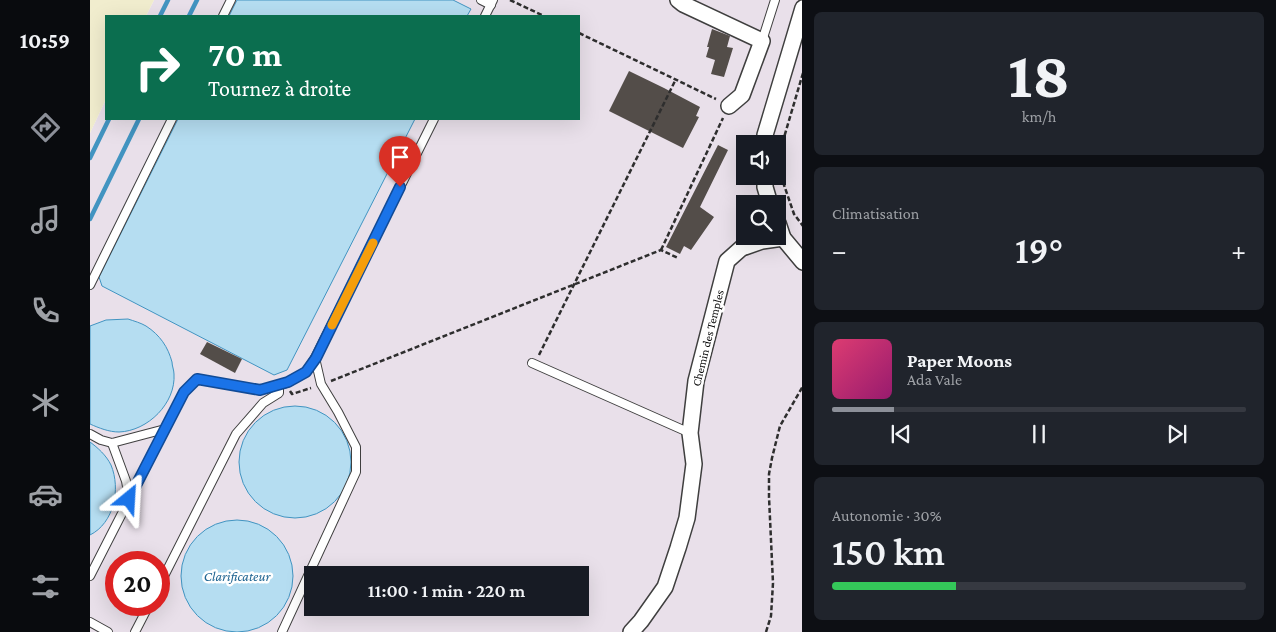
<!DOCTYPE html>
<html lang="fr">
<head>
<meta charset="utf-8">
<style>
  body { margin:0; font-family:"Crimson Pro",serif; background:#20242c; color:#f1f3f6; height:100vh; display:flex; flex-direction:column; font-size:19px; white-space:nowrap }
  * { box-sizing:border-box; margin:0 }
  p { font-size:16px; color:#9ea1a6 }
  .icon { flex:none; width:28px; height:28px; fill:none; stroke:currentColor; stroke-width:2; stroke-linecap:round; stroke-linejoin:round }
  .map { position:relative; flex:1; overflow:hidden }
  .drawer { display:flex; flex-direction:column; gap:12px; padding:12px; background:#0d0f14; width:474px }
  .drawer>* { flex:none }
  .hud { position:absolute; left:15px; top:15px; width:475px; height:105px; border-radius:0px; box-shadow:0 5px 20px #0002; background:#0b6e4f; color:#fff; overflow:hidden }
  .controls { position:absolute; left:646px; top:135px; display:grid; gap:10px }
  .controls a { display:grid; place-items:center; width:50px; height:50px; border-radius:0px; background:#171b24; box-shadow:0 5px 20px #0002; font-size:25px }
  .speed { position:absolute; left:15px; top:551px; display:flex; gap:10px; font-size:25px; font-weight:700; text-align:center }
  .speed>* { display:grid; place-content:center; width:65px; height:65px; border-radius:50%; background:#171b24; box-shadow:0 5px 20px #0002; line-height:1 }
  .speed .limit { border:8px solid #d22; background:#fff; color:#111 }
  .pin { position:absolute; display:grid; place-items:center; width:42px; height:42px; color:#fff; margin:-51px -21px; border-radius:50% 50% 50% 0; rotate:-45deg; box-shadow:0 0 5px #0007 }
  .pin .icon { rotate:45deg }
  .me { position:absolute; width:55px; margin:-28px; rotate:27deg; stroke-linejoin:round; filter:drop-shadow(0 0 4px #0008) }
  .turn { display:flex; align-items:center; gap:18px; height:105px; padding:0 20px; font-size:22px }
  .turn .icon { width:65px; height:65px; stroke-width:2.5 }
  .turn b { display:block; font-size:35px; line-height:42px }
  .big { font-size:38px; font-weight:600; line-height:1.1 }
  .drawer .tile { flex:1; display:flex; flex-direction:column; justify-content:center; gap:8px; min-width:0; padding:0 18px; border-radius:8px; background:#20242c }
  .drawer .dial { align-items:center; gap:0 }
  .dial b { font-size:65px; line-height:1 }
  .song { display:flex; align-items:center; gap:15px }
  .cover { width:60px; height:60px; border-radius:8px; background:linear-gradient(135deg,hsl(340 70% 55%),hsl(320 70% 35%)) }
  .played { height:5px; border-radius:2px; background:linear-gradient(90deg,#8c9099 15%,#363941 15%) }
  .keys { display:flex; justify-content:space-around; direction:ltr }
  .heat { display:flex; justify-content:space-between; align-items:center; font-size:28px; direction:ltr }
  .charge { height:8px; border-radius:4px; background:linear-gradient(90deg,#34c759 30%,#363941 0) }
  .trip { position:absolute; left:214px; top:566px; width:285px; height:50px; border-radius:0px; background:#171b24; box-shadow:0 5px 20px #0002; font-weight:600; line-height:50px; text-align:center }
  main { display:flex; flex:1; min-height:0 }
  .menu { display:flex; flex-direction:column; width:90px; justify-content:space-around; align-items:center; background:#090b0e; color:#9ea1a6 }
  .menu .icon { width:35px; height:35px }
  .menu .selected { color:#8c9099 }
  .menu b { font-size:22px; color:#f1f3f6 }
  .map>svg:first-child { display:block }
</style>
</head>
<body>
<main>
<nav class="menu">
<b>10:59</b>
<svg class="icon selected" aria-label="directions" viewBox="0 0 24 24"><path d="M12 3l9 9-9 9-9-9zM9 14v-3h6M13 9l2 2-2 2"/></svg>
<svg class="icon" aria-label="music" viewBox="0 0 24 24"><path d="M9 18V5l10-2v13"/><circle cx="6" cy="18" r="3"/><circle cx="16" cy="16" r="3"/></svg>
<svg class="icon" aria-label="phone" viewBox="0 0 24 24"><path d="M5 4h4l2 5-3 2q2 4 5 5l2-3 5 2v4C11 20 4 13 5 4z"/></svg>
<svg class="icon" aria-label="climate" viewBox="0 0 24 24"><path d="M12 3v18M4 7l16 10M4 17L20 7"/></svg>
<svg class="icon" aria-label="car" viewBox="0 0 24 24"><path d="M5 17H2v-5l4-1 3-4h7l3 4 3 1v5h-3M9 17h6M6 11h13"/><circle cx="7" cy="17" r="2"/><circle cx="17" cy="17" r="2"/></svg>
<svg class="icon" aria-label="filters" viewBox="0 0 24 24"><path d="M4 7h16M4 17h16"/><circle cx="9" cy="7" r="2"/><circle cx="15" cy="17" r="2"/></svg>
</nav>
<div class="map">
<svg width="713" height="632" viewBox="0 0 713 632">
  <rect width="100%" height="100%" fill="#fdf9ec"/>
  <path fill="#e9e0ea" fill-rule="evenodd" d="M64 0H712V632H0V133L16 99V119H489V16H56ZM655 144H688V176H655ZM655 204H688V236H655ZM26 562H69V605H26ZM222 575H490V608H222Z"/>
  <path fill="#f1edce" d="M0 0H64L56 16H16V99L0 133Z"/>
  <g fill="#b5ddf1" stroke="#4294c1">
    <path d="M147 0H363L381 9 377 16H139Z"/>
    <path d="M88 119H325L197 370 184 375 12 286 9 277Z"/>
    <path d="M38 319C44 321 51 323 56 326 70 335 78 347 82 362 82 366 84 370 84 374 86 403 58 431 29 432 19 432 9 428 0 424V326L16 320Z"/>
    <circle cx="205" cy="462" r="56"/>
    <path d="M0 442C8 448 16 455 21 465 31 489 24 523 0 535Z"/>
    <circle cx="147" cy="576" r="56"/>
  </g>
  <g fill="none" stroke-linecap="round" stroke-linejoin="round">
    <g stroke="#4294c1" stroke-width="4.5">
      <path d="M70 16 78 0"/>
      <path d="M99 16 107 0"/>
      <path d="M0 158 19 119"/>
      <path d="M0 219 49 119"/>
    </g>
  </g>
  <g fill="#534d49">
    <path d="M622 29 640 36 637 47 643 48 634 77 621 74 625 60 616 57 619 47H617Z"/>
    <path d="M539 71 574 88 610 107 606 116 609 117 593 148 519 111Z"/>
    <path d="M628 145 638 150 610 207 624 217 601 250 594 246 590 254 576 247Z"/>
    <path d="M117 342 152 359 145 373 110 354Z"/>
  </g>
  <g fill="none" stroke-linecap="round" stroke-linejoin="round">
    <defs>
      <g id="lane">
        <path d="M391 0 401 5"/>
        <path d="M133 16 141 0"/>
        <path d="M395 16 403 0"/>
        <path d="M672 41 685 0"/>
        <path d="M0 285 82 119"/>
        <path d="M442 363 600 433"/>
        <path d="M0 434 11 440 22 443 75 429"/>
        <path d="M22 443 36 481 39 498"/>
        <path d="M0 576 94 392 107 379 170 390 197 383 216 372 225 358 344 119"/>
        <path d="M69 586 146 434 173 403 189 393V385"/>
        <path d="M0 622 18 632"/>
        <path d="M45 632 59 605"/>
        <path d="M192 632 266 472V447L248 412 231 384 225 358"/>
      </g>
      <g id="street">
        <path d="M588 0 593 4 672 41 652 95 639 106"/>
        <path d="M675 144V135L713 8"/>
        <path d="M675 176V187L680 204"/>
        <path d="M688 223 693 238 713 262"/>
        <path d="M655 247 672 241 693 238"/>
        <path d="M541 632 551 621 575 587 588 548 597 518 604 464 600 433 606 381 637 261 665 236"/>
      </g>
    </defs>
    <use href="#lane" stroke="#3f3f3f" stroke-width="10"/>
    <use href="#street" stroke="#3f3f3f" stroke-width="18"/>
    <g stroke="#2e2e2e" stroke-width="2.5" stroke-dasharray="5 2.5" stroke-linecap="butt">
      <path d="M420 0 454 16"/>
      <path d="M489 33 626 99"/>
      <path d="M713 73 690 151 694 185 704 214 713 226"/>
      <path d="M571 250 633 118"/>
      <path d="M449 355 586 79"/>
      <path d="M241 381 571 250 588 258"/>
      <path d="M200 391 202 394 221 388"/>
      <path d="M676 632 681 616 683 583 679 497V474L682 458 690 426 713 386"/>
    </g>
    <use href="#lane" stroke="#fff" stroke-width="8"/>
    <use href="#street" stroke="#fff" stroke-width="15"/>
  </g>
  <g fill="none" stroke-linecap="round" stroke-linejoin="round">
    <defs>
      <path id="route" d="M39 499 94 392 107 379 170 390 198 382 216 372 226 358 310 187"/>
    </defs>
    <use href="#route" stroke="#114b97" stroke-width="12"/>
    <use href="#route" stroke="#1a73e8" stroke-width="9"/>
    <path stroke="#f59e0b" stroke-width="9" d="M242 325 283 243"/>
  </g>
  <g text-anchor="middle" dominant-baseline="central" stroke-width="5" stroke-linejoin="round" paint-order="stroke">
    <g font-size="12" fill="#0c0c0c" stroke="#fff">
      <text transform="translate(618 338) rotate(-76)">Chemin des Temples</text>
    </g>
    <g font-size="14" font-style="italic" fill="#206592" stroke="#fff">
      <text x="147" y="576">Clarificateur</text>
    </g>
  </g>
</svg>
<div class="controls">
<a><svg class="icon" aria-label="sound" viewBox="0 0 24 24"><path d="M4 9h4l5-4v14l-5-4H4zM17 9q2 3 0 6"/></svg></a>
<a><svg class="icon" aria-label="search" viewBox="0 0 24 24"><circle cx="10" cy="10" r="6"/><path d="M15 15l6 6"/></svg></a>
</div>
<div class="speed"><div class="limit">20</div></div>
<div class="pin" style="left:310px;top:187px;background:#d93025"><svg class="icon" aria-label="arrive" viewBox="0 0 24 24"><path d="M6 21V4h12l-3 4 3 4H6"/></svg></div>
<svg class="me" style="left:39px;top:499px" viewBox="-20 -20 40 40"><path d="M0-17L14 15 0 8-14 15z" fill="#1a73e8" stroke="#fff" stroke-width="4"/></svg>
<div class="trip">11:00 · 1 min · 220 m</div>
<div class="hud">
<div class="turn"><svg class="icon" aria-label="right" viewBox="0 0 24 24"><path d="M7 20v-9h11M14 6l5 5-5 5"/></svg><div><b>70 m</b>Tournez à droite</div></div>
</div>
</div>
<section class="drawer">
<div class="tile dial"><b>18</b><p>km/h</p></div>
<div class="tile"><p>Climatisation</p>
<div class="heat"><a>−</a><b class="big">19°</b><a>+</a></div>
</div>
<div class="tile">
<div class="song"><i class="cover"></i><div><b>Paper Moons</b><p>Ada Vale</p></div></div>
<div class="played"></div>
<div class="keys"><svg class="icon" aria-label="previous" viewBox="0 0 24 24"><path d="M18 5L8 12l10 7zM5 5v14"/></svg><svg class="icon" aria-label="pause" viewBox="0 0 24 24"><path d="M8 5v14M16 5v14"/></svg><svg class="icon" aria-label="next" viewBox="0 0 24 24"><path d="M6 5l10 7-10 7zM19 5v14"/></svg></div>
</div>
<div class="tile"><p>Autonomie · 30%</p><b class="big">150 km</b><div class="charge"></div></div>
</section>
</main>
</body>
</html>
